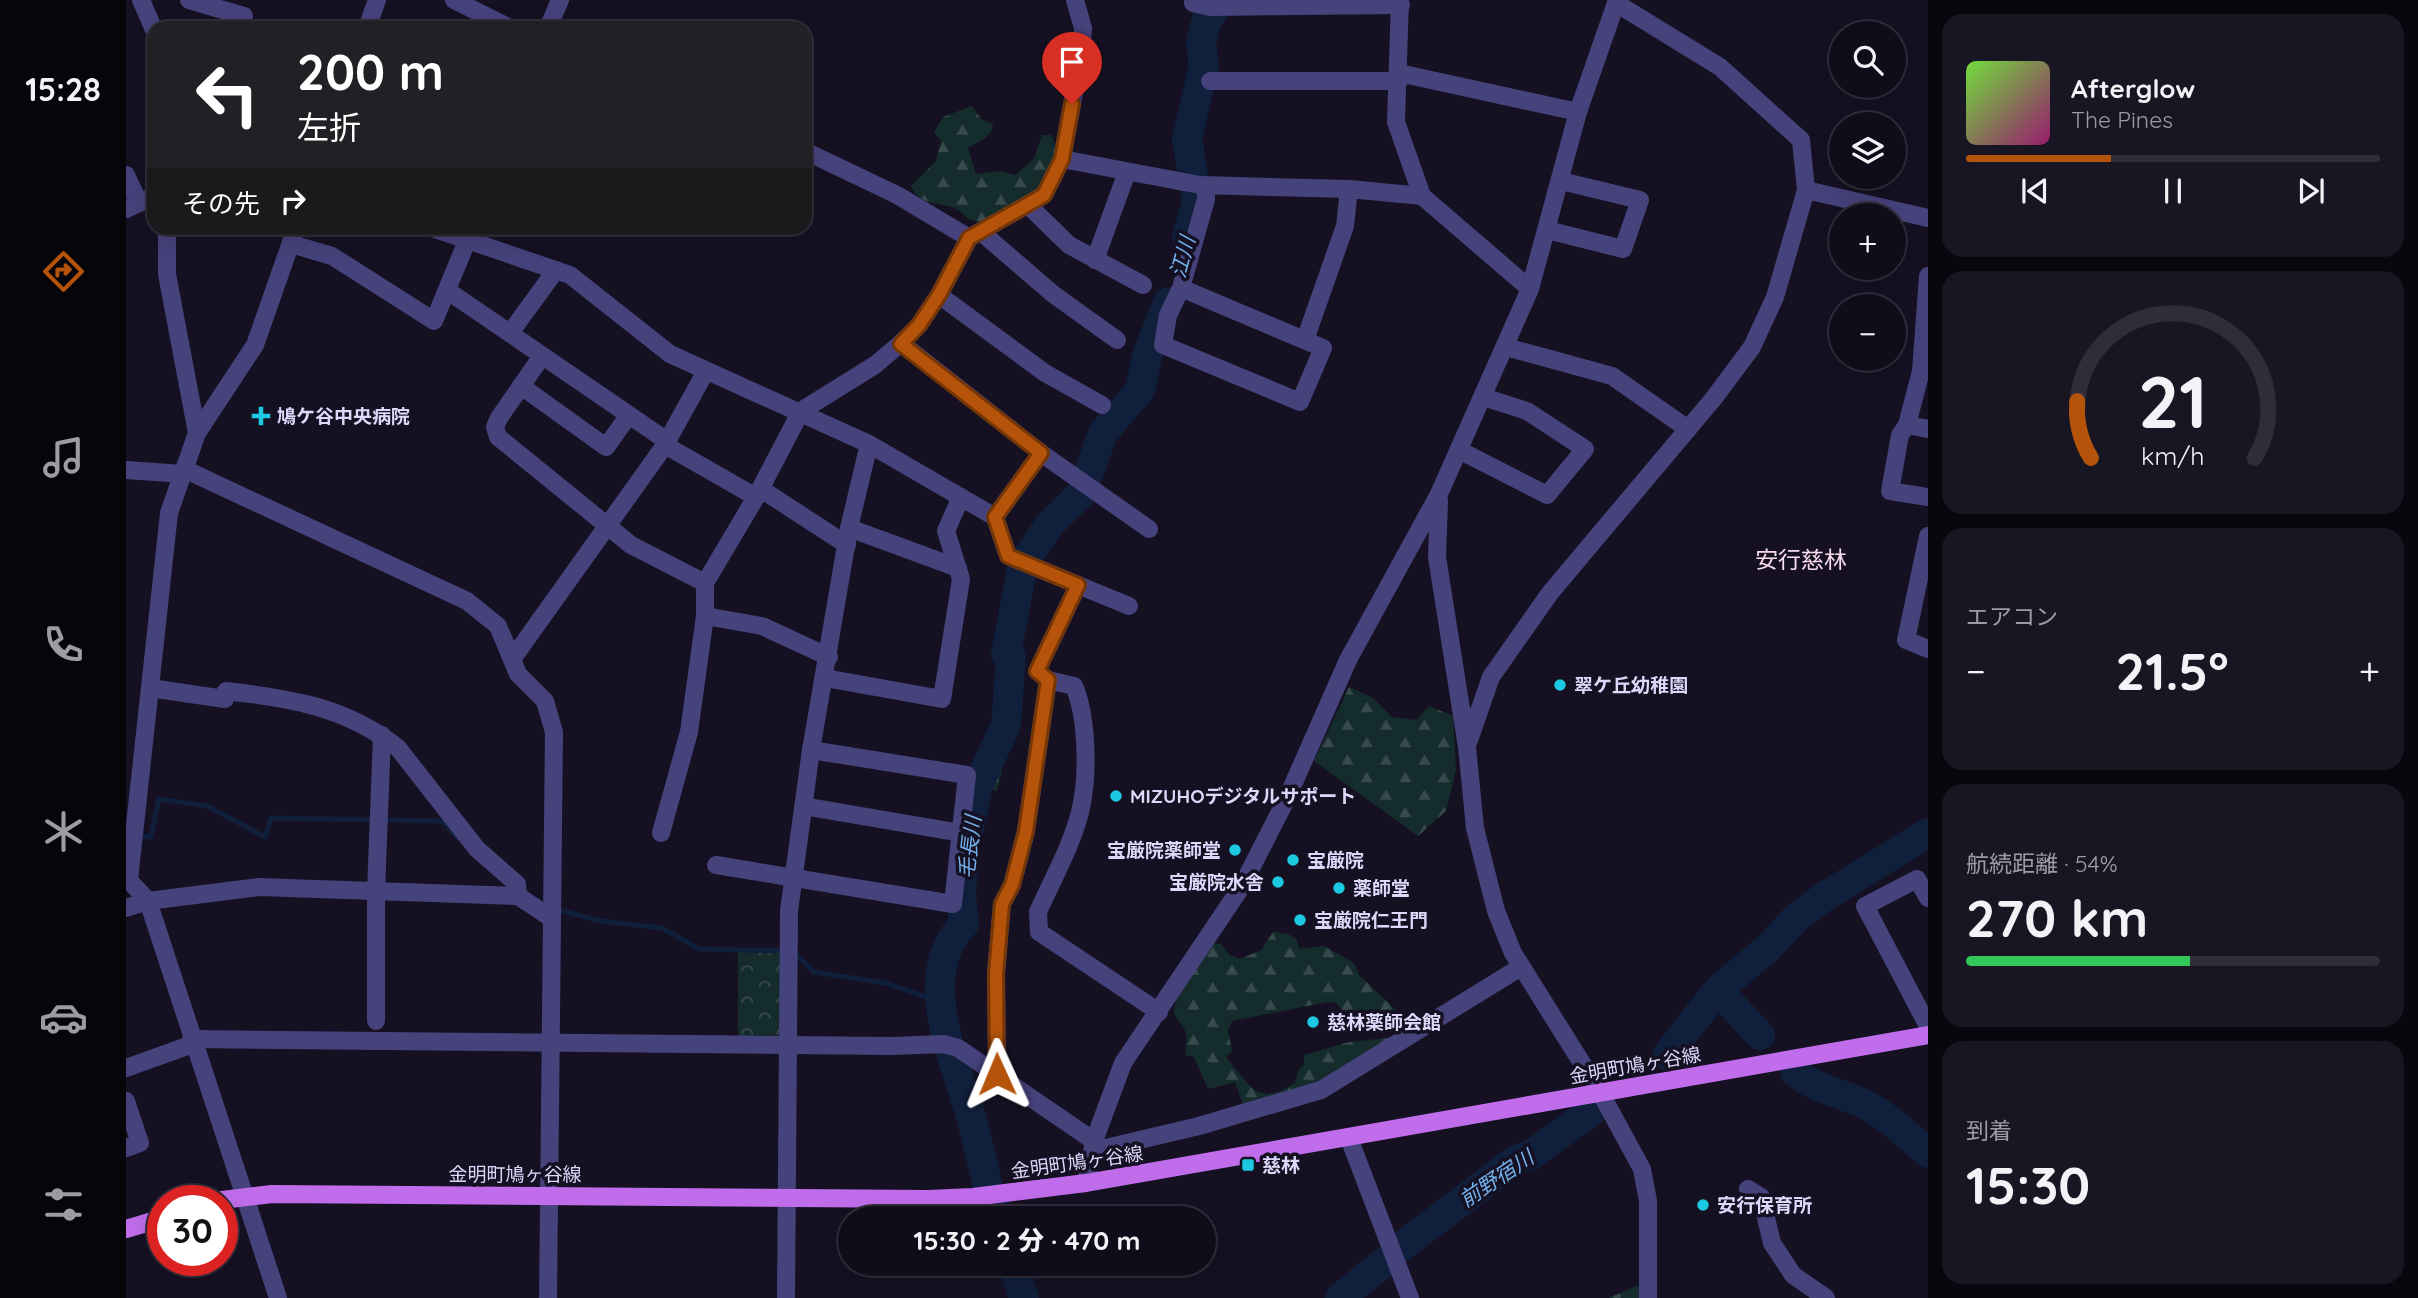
<!DOCTYPE html>
<html lang="ja">
<head>
<meta charset="utf-8">
<style>
  body { margin:0; font-family:Quicksand,"Noto Sans JP",sans-serif; background:#191623; color:#f1f3f6; height:100vh; display:flex; flex-direction:column; font-size:26px; white-space:nowrap }
  * { box-sizing:border-box; margin:0 }
  p { font-size:23px; color:#9c9ca2 }
  .icon { flex:none; width:38px; height:38px; fill:none; stroke:currentColor; stroke-width:2; stroke-linecap:round; stroke-linejoin:round }
  .map { position:relative; flex:1; overflow:hidden }
  .sheet { display:flex; flex-direction:column; gap:14px; padding:14px; background:#09070e; width:490px }
  .sheet>* { flex:none }
  .top-card { position:absolute; left:21px; top:21px; width:665px; height:214px; border-radius:21px; box-shadow:0 7px 28px #0002,0 0 0 2px #302d39; background:#202124; color:#fff; overflow:hidden }
  .buttons { position:absolute; left:1703px; top:21px; display:grid; gap:14px }
  .buttons a { display:grid; place-items:center; width:77px; height:77px; border-radius:50%; background:#100d1a; box-shadow:0 7px 28px #0002,0 0 0 2px #302d39; font-size:35px }
  .speed { position:absolute; left:21px; top:1185px; display:flex; gap:14px; font-size:35px; font-weight:700; text-align:center }
  .speed>* { display:grid; place-content:center; width:91px; height:91px; border-radius:50%; background:#100d1a; box-shadow:0 7px 28px #0002,0 0 0 2px #302d39; line-height:1 }
  .speed .limit { border:10px solid #d22; background:#fff; color:#111 }
  .pin { position:absolute; display:grid; place-items:center; width:60px; height:60px; color:#fff; margin:-72px -30px; border-radius:50% 50% 50% 0; rotate:-45deg; box-shadow:0 0 7px #0007 }
  .pin .icon { rotate:45deg }
  .me { position:absolute; width:77px; margin:-38px; rotate:359deg; stroke-linejoin:round; filter:drop-shadow(0 0 5px #0008) }
  .turn { display:flex; align-items:center; gap:24px; height:147px; padding:0 35px; font-size:32px }
  .turn .icon { width:91px; height:91px; stroke-width:2.5 }
  .turn b { display:block; font-size:49px; line-height:60px }
  .then { display:flex; align-items:center; height:66px; padding:0 35px; background:#0003; gap:14px; font-size:26px }
  .big { font-size:52px; font-weight:800; line-height:1.1 }
  .sheet .widget { flex:1; display:flex; flex-direction:column; justify-content:center; gap:10px; min-width:0; padding:0 24px; border-radius:21px; background:#191623 }
  .sheet .dial { align-items:center; gap:0 }
  .dial svg { height:182px; overflow:visible; fill:none; stroke:#302d39; stroke-width:7; stroke-linecap:round; text-anchor:middle }
  .dial text { fill:#f1f3f6; stroke:none }
  .song { display:flex; align-items:center; gap:21px }
  .cover { width:84px; height:84px; border-radius:10px; background:linear-gradient(135deg,hsl(100 70% 55%),hsl(320 70% 35%)) }
  .played { height:7px; border-radius:4px; background:linear-gradient(90deg,#b45309 35%,#302d39 35%) }
  .keys { display:flex; justify-content:space-around; direction:ltr }
  .heat { display:flex; justify-content:space-between; align-items:center; font-size:38px; direction:ltr }
  .charge { height:10px; border-radius:5px; background:linear-gradient(90deg,#34c759 54%,#302d39 0) }
  .trip { position:absolute; left:712px; top:1206px; width:378px; height:70px; border-radius:35px; background:#100d1a; box-shadow:0 7px 28px #0002,0 0 0 2px #302d39; font-weight:800; line-height:70px; text-align:center }
  main { display:flex; flex:1; min-height:0 }
  .tab-bar { display:flex; flex-direction:column; width:126px; justify-content:space-around; align-items:center; background:#06050a; color:#9c9ca2 }
  .tab-bar .icon { width:49px; height:49px }
  .tab-bar .active { color:#b45309 }
  .tab-bar b { font-size:32px; color:#f1f3f6 }
  .map>svg:first-child { display:block }
</style>
</head>
<body>
<main>
<nav class="tab-bar">
<b>15:28</b>
<svg class="icon active" aria-label="directions" viewBox="0 0 24 24"><path d="M12 3l9 9-9 9-9-9zM9 14v-3h6M13 9l2 2-2 2"/></svg>
<svg class="icon" aria-label="music" viewBox="0 0 24 24"><path d="M9 18V5l10-2v13"/><circle cx="6" cy="18" r="3"/><circle cx="16" cy="16" r="3"/></svg>
<svg class="icon" aria-label="phone" viewBox="0 0 24 24"><path d="M5 4h4l2 5-3 2q2 4 5 5l2-3 5 2v4C11 20 4 13 5 4z"/></svg>
<svg class="icon" aria-label="climate" viewBox="0 0 24 24"><path d="M12 3v18M4 7l16 10M4 17L20 7"/></svg>
<svg class="icon" aria-label="car" viewBox="0 0 24 24"><path d="M5 17H2v-5l4-1 3-4h7l3 4 3 1v5h-3M9 17h6M6 11h13"/><circle cx="7" cy="17" r="2"/><circle cx="17" cy="17" r="2"/></svg>
<svg class="icon" aria-label="filters" viewBox="0 0 24 24"><path d="M4 7h16M4 17h16"/><circle cx="9" cy="7" r="2"/><circle cx="15" cy="17" r="2"/></svg>
</nav>
<div class="map">
<svg width="1802" height="1298" viewBox="0 0 1802 1298">
  <defs>
    <pattern id="forest-firs" width="22" height="20" patternUnits="userSpaceOnUse" patternTransform="scale(1.75)"><rect width="22" height="20" fill="#152c2c"/><path d="M5 1l3.5 6h-7zM16 11l3.5 6h-7z" fill="#374a4c"/></pattern>
    <pattern id="cemetery-stones" width="16" height="16" patternUnits="userSpaceOnUse" patternTransform="scale(1.75)"><rect width="16" height="16" fill="#152c2c"/><path d="M2 7V4a2 2 0 0 1 4 0v3zM10 15v-3a2 2 0 0 1 4 0v3z" fill="#374a4c"/></pattern>
    <pattern id="park-crowns" width="20" height="18" patternUnits="userSpaceOnUse" patternTransform="scale(1.75)"><rect width="20" height="18" fill="#152c2c"/><path d="M2 6a3 3 0 1 1 6 0M12 15a3 3 0 1 1 6 0" fill="none" stroke="#374a4c"/></pattern>
  </defs>
  <rect width="100%" height="100%" fill="#151123"/>
  <g fill="url(#forest-firs)">
    <path d="M846 106 855 119 867 124C866 138 853 141 842 148L850 174 874 171 890 175 908 158 916 135H925C946 170 887 218 855 221 840 223 838 211 826 207 810 202 794 206 785 186L810 161 815 141 808 132 817 117Z"/>
    <path d="M1223 687 1247 698 1266 717 1290 720 1303 706 1327 716 1330 770 1320 811 1292 836 1188 761Z"/>
    <path d="M1147 932 1162 934 1171 940 1173 949 1198 946 1228 963 1233 975 1273 1013 1282 1032 1272 1038 1262 1027 1223 1019 1210 1003 1202 1002 1106 1021 1102 1030 1106 1051 1100 1057C1124 1085 1130 1108 1169 1083L1172 1071 1178 1064V1055L1223 1042 1262 1038 1266 1042 1204 1079 1118 1107 1109 1082 1082 1089 1068 1057 1060 1055C1059 1048 1062 1039 1060 1033 1057 1024 1048 1019 1048 1009 1049 998 1078 954 1086 943L1095 944 1104 955 1114 959 1135 950Z"/>
  </g>
  <path fill="url(#cemetery-stones)" d="M1513 1285 1515 1298H1483Z"/>
  <g fill="url(#park-crowns)">
    <path d="M866 764 877 766 871 791 857 788Z"/>
    <path d="M612 950 657 952 656 1035 612 1036Z"/>
  </g>
  <g fill="none" stroke-linecap="round" stroke-linejoin="round">
    <g stroke="#101f3c" stroke-width="5">
      <path d="M10 836 25 837 33 799 81 806 139 837 145 818 316 821 332 838"/>
      <path d="M430 909 474 921 536 928 573 949 666 951 688 972 759 983 813 1001"/>
    </g>
    <g stroke="#101f3c" stroke-width="30">
      <path d="M1061 238 1071 201 1061 138 1078 66 1075 41 1081 19 1087 12V0"/>
      <path d="M1592 990 1643 947 1671 917 1698 897 1802 833"/>
      <path d="M1541 1055 1592 990 1634 1035"/>
      <path d="M1669 1072C1691 1090 1716 1093 1740 1105 1763 1117 1782 1136 1802 1153"/>
      <path d="M871 1218C861 1187 855 1156 847 1124 832 1066 786 975 838 924L835 894 838 853 852 785 880 725 885 657 880 654 897 564 924 524 955 494 977 433 1014 390 1022 353 1042 302"/>
      <path d="M1275 1247 1390 1160 1405 1155 1467 1110"/>
      <path d="M887 1264 898 1298"/>
      <path d="M1214 1298 1261 1260"/>
    </g>
    <g stroke="#46427c" stroke-width="18">
      <path d="M15 0 28 30"/>
      <path d="M63 0 118 16 114 28"/>
      <path d="M328 0 384 28"/>
      <path d="M1067 0V3L1084 7 1275 5"/>
      <path d="M1274 0 1270 122 1296 196 1404 289"/>
      <path d="M1491 0 1490 3 1594 67 1675 140 1680 190 1802 218"/>
      <path d="M241 28 251 0"/>
      <path d="M422 28 434 0"/>
      <path d="M1273 73 1452 112"/>
      <path d="M1084 81H1273"/>
      <path d="M679 151 771 195 843 238"/>
      <path d="M936 159 1074 185 1223 189 1296 196"/>
      <path d="M0 175 13 203"/>
      <path d="M902 205 943 245 1017 285"/>
      <path d="M0 209 28 196"/>
      <path d="M41 228V274L71 433"/>
      <path d="M306 228 444 275 544 354 743 444 869 517"/>
      <path d="M1421 230 1497 249 1514 200 1435 181"/>
      <path d="M855 232 927 294 991 340"/>
      <path d="M165 244 206 256 308 321 341 241"/>
      <path d="M969 260 1001 172"/>
      <path d="M1802 276 1795 371 1781 425 1774 435 1764 491 1802 497"/>
      <path d="M1055 288 1197 348 1174 402 1037 345 1042 315 1055 288 1080 199V185"/>
      <path d="M322 291 541 441"/>
      <path d="M813 295 919 373 976 405"/>
      <path d="M384 333 430 270"/>
      <path d="M1179 340 1219 226 1223 189"/>
      <path d="M775 343 915 453 1023 529"/>
      <path d="M1380 347 1486 376 1562 429"/>
      <path d="M416 356 373 418 369 427 372 437 505 545 579 583"/>
      <path d="M395 386 480 447 503 415"/>
      <path d="M1781 425 1802 429"/>
      <path d="M539 445 630 497"/>
      <path d="M1333 450 1421 495 1459 449 1401 411 1357 397"/>
      <path d="M915 453 869 517 882 556 952 585 911 671 922 680 948 686C961 715 962 771 956 803 949 840 927 878 912 912L913 932 1033 1012"/>
      <path d="M58 469 341 601 372 626 392 674 419 701 428 732 422 1298"/>
      <path d="M0 470 57 474"/>
      <path d="M635 489 721 545"/>
      <path d="M1313 501 1311 557 1341 747 1349 828 1370 911 1387 953 1474 1092 1516 1169 1522 1201V1298"/>
      <path d="M723 528 832 568"/>
      <path d="M1802 536 1780 640 1802 649"/>
      <path d="M952 585 1003 606"/>
      <path d="M579 616 636 626 703 657"/>
      <path d="M387 658 539 445 580 371"/>
      <path d="M699 678 816 699 835 579 820 531 835 497"/>
      <path d="M24 688 99 699 100 691C163 698 221 707 272 748L351 849 391 884 392 896"/>
      <path d="M1342 743 1365 677 1424 593 1588 398 1626 347 1649 297 1680 190"/>
      <path d="M677 806 835 833"/>
      <path d="M535 833 563 732 579 616V583L630 497 675 411 749 365 775 343 793 325 813 295 843 238 918 195 936 159 956 49 957 28 949 0"/>
      <path d="M590 865 827 904 841 775 685 750"/>
      <path d="M0 877 22 901 152 1298"/>
      <path d="M3 880 43 513 71 433 129 345 170 228"/>
      <path d="M1802 898 1791 879 1739 906 1802 1026"/>
      <path d="M0 908 22 901 133 887 392 896 425 918"/>
      <path d="M250 1021V892L256 735"/>
      <path d="M65 1039 766 1046 818 1044 832 1048 968 1141"/>
      <path d="M0 1068 67 1044"/>
      <path d="M871 1074 870 973 876 904 886 885 900 831 922 680"/>
      <path d="M0 1101 14 1143 0 1148"/>
      <path d="M1223 1138 1284 1298"/>
      <path d="M967 1151 1073 1126 1195 1090 1395 967"/>
      <path d="M960 1183 968 1141 997 1063 1116 886 1162 796 1222 660 1313 494 1404 289 1452 112 1490 3"/>
      <path d="M1622 1189 1635 1197 1646 1243 1667 1275 1700 1298"/>
      <path d="M660 1298 663 911 685 750 723 528 743 444"/>
    </g>
    <g stroke="#c06dec" stroke-width="18">
      <path d="M96 1200 146 1194 803 1199 847 1197 960 1183 1802 1035"/>
      <path d="M0 1229 37 1218"/>
    </g>
  </g>
  <g fill="none" stroke-linecap="round" stroke-linejoin="round">
    <defs>
      <path id="route" d="M871 1074 870 973 876 904 886 885 900 831 922 680 911 671 952 585 882 556 869 517 915 453 775 344 793 325 813 295 843 238 918 195 936 159 946 104"/>
    </defs>
    <use href="#route" stroke="#753606" stroke-width="18"/>
    <use href="#route" stroke="#b45309" stroke-width="12"/>
  </g>
  <g fill="#1dc8e1" stroke="#151123" stroke-width="2.5">
    <path d="M131.5 405.5h7v7h7v7h-7v7h-7v-7h-7v-7h7z"/>
    <circle cx="1434" cy="685" r="7"/>
    <circle cx="990" cy="796" r="7"/>
    <circle cx="1109" cy="850" r="7"/>
    <circle cx="1167" cy="860" r="7"/>
    <circle cx="1152" cy="882" r="7"/>
    <circle cx="1213" cy="888" r="7"/>
    <circle cx="1174" cy="920" r="7"/>
    <circle cx="1187" cy="1022" r="7"/>
    <rect x="1115" y="1158" width="14" height="14" rx="3.5"/>
    <circle cx="1577" cy="1205" r="7"/>
  </g>
  <g text-anchor="middle" dominant-baseline="central" stroke-width="7" stroke-linejoin="round" paint-order="stroke">
    <g font-size="19" font-weight="bold" fill="#ddd8fa" stroke="#151123" text-anchor="start">
      <text x="151" y="416">鳩ケ谷中央病院</text>
      <text x="1448" y="685">翠ケ丘幼稚園</text>
      <text x="1004" y="796">MIZUHOデジタルサポート</text>
      <text x="1095" y="850" text-anchor="end">宝厳院薬師堂</text>
      <text x="1181" y="860">宝厳院</text>
      <text x="1138" y="882" text-anchor="end">宝厳院水舎</text>
      <text x="1227" y="888">薬師堂</text>
      <text x="1188" y="920">宝厳院仁王門</text>
      <text x="1201" y="1022">慈林薬師会館</text>
      <text x="1136" y="1165">慈林</text>
      <text x="1591" y="1205">安行保育所</text>
    </g>
    <g font-size="19" fill="#ddd8fa" stroke="#151123">
      <text transform="translate(1509 1065) rotate(-10)">金明町鳩ヶ谷線</text>
      <text transform="translate(951 1162) rotate(-8)">金明町鳩ヶ谷線</text>
      <text x="389" y="1174">金明町鳩ヶ谷線</text>
    </g>
    <g font-size="21" font-style="italic" fill="#73b1ed" stroke="#151123">
      <text transform="translate(1056 257) rotate(-75)">江川</text>
      <text transform="translate(843 847) rotate(-83)">毛長川</text>
      <text transform="translate(1370 1178) rotate(-34)">前野宿川</text>
    </g>
    <g font-size="23" fill="#fadaed" stroke="#151123">
      <text x="1675" y="559">安行慈林</text>
    </g>
  </g>
</svg>
<div class="buttons">
<a><svg class="icon" aria-label="search" viewBox="0 0 24 24"><circle cx="10" cy="10" r="6"/><path d="M15 15l6 6"/></svg></a>
<a><svg class="icon" aria-label="layers" viewBox="0 0 24 24"><path d="M12 4l9 5-9 5-9-5zM3 14l9 5 9-5"/></svg></a>
<a>+</a>
<a>−</a>
</div>
<div class="speed"><div class="limit">30</div></div>
<div class="pin" style="left:946px;top:104px;background:#d93025"><svg class="icon" aria-label="arrive" viewBox="0 0 24 24"><path d="M6 21V4h12l-3 4 3 4H6"/></svg></div>
<svg class="me" style="left:871px;top:1074px" viewBox="-20 -20 40 40"><path d="M0-17L14 15 0 8-14 15z" fill="#b45309" stroke="#fff" stroke-width="4"/></svg>
<div class="trip">15:30 · 2 分 · 470 m</div>
<div class="top-card">
<div class="turn"><svg class="icon" aria-label="left" viewBox="0 0 24 24"><path d="M17 20v-9H6M10 6l-5 5 5 5"/></svg><div><b>200 m</b>左折</div></div>
<div class="then">その先<svg class="icon" aria-label="right" viewBox="0 0 24 24"><path d="M7 20v-9h11M14 6l5 5-5 5"/></svg></div>
</div>
</div>
<section class="sheet">
<div class="widget">
<div class="song"><i class="cover"></i><div><b>Afterglow</b><p>The Pines</p></div></div>
<div class="played"></div>
<div class="keys"><svg class="icon" aria-label="previous" viewBox="0 0 24 24"><path d="M18 5L8 12l10 7zM5 5v14"/></svg><svg class="icon" aria-label="pause" viewBox="0 0 24 24"><path d="M8 5v14M16 5v14"/></svg><svg class="icon" aria-label="next" viewBox="0 0 24 24"><path d="M6 5l10 7-10 7zM19 5v14"/></svg></div>
</div>
<div class="widget dial"><svg viewBox="0 0 100 80">
<path d="M14 69A42 42 0 1 1 86 69"/>
<path d="M14 69A42 42 0 0 1 8 44" stroke="#b45309"/>
<text x="50" y="56" font-size="32" font-weight="700">21</text>
<text x="50" y="72" font-size="11">km/h</text>
</svg></div>
<div class="widget"><p>エアコン</p>
<div class="heat"><a>−</a><b class="big">21.5°</b><a>+</a></div>
</div>
<div class="widget"><p>航続距離 · 54%</p><b class="big">270 km</b><div class="charge"></div></div>
<div class="widget"><p>到着</p><b class="big">15:30</b></div>
</section>
</main>
</body>
</html>
